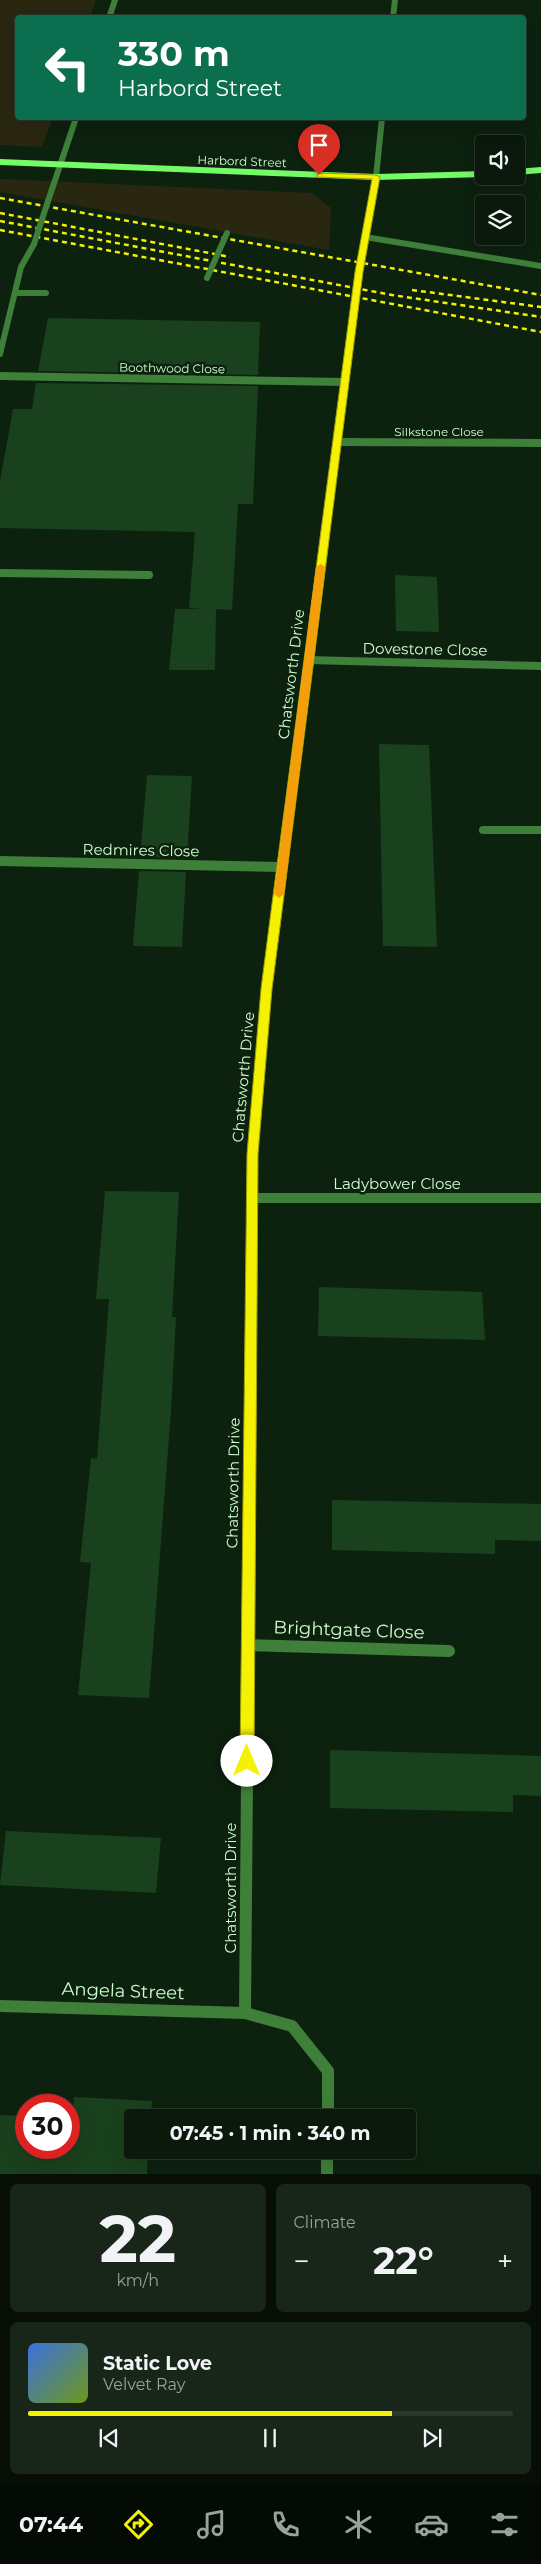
<!DOCTYPE html>
<html lang="en">
<head>
<meta charset="utf-8">
<style>
  body { margin:0; font-family:Montserrat,sans-serif; background:#182619; color:#f1f3f6; height:100vh; display:flex; flex-direction:column; font-size:19px; white-space:nowrap }
  * { box-sizing:border-box; margin:0 }
  p { font-size:16px; color:#99a09d }
  .icon { flex:none; width:28px; height:28px; fill:none; stroke:currentColor; stroke-width:2; stroke-linecap:round; stroke-linejoin:round }
  .map { position:relative; height:2174px; overflow:hidden }
  .side { display:flex; flex-direction:column; gap:10px; padding:10px; background:#060e06; flex:1 }
  .side>* { flex:none }
  .guide { position:absolute; left:15px; top:15px; width:511px; height:105px; border-radius:5px; box-shadow:0 5px 20px #0002,0 0 0 1px #2a382c; background:#0b6e4f; color:#fff; overflow:hidden }
  .controls { position:absolute; left:475px; top:135px; display:grid; gap:10px }
  .controls a { display:grid; place-items:center; width:50px; height:50px; border-radius:5px; background:#0a190b; box-shadow:0 5px 20px #0002,0 0 0 1px #2a382c; font-size:25px }
  .speed { position:absolute; left:15px; top:2094px; display:flex; gap:10px; font-size:25px; font-weight:700; text-align:center }
  .speed>* { display:grid; place-content:center; width:65px; height:65px; border-radius:50%; background:#0a190b; box-shadow:0 5px 20px #0002,0 0 0 1px #2a382c; line-height:1 }
  .speed .limit { border:8px solid #d22; background:#fff; color:#111 }
  .pin { position:absolute; display:grid; place-items:center; width:42px; height:42px; color:#fff; margin:-51px -21px; border-radius:50% 50% 50% 0; rotate:-45deg; box-shadow:0 0 5px #0007 }
  .pin .icon { rotate:45deg }
  .me { position:absolute; width:55px; margin:-28px; rotate:0deg; stroke-linejoin:round; filter:drop-shadow(0 0 4px #0008) }
  .turn { display:flex; align-items:center; gap:18px; height:105px; padding:0 20px; font-size:22px }
  .turn .icon { width:65px; height:65px; stroke-width:2.5 }
  .turn b { display:block; font-size:35px; line-height:42px }
  .big { font-size:38px; font-weight:700; line-height:1.1 }
  .side .card { flex:1; display:flex; flex-direction:column; justify-content:center; gap:8px; min-width:0; padding:0 18px; border-radius:8px; background:#182619 }
  .side .dial { align-items:center; gap:0 }
  .dial b { font-size:65px; line-height:1 }
  .song { display:flex; align-items:center; gap:15px }
  .cover { width:60px; height:60px; border-radius:8px; background:linear-gradient(135deg,hsl(220 70% 55%),hsl(80 70% 35%)) }
  .played { height:5px; border-radius:2px; background:linear-gradient(90deg,#f4f104 75%,#2a382c 75%) }
  .keys { display:flex; justify-content:space-around; direction:ltr }
  .heat { display:flex; justify-content:space-between; align-items:center; font-size:28px; direction:ltr }
  .side .tiles { flex:1; display:grid; gap:10px; grid-template-columns:1fr 1fr }
  .card:last-child { grid-column:span 2 }
  .trip { position:absolute; left:124px; top:2109px; width:292px; height:50px; border-radius:5px; background:#0a190b; box-shadow:0 5px 20px #0002,0 0 0 1px #2a382c; font-weight:700; line-height:50px; text-align:center }
  .tabs { display:flex; height:80px; justify-content:space-around; align-items:center; background:#040a04; color:#99a09d }
  .tabs .icon { width:35px; height:35px }
  .tabs .selected { color:#f4f104 }
  .tabs b { font-size:22px; color:#f1f3f6 }
  .map>svg:first-child { display:block }
</style>
</head>
<body>
<div class="map">
<svg width="541" height="2174" viewBox="0 0 541 2174">
  <rect width="100%" height="100%" fill="#0d210f"/>
  <g fill="#2a2711">
    <path d="M0 0H96L90 17 18 18V118H53L42 147 0 145Z"/>
    <path d="M0 179 312 193 331 208 329 250 0 192Z"/>
  </g>
  <g fill="#1a411d">
    <path d="M48 318 260 322 258 375 38 371Z"/>
    <path d="M36 383 258 386 253 504H238L232 610 216 609 215 670H169L175 609H203L189 608 195 532 0 528V481L13 409H32Z"/>
    <path d="M395 575 437 577 439 632 396 631Z"/>
    <path d="M379 744 429 745 437 947 383 946Z"/>
    <path d="M147 775 192 776 187 858 140 857Z"/>
    <path d="M139 871 186 872 182 947 133 946Z"/>
    <path d="M105 1191 179 1192 172 1317H176L171 1411 149 1698 78 1695 91 1563 80 1562 91 1458 97 1459 109 1299H96Z"/>
    <path d="M319 1287 482 1292 485 1340 318 1336Z"/>
    <path d="M332 1500 541 1504V1541L495 1540V1554L332 1550Z"/>
    <path d="M330 1750 541 1756V1796L513 1795V1812L330 1808Z"/>
    <path d="M6 1831 161 1838 156 1893 0 1885Z"/>
    <path d="M74 2097 152 2101 151 2118H132V2150H148L147 2174H0V2115L26 2116V2148H69V2118H72Z"/>
  </g>
  <g fill="none" stroke-linecap="round" stroke-linejoin="round">
    <g stroke="#3e7f39" stroke-width="6">
      <path d="M109 18 115 0"/>
      <path d="M393 18 395 0"/>
      <path d="M48 201 76 118"/>
      <path d="M365 237 541 266"/>
      <path d="M361 255 376 177 382 118"/>
      <path d="M15 293H46"/>
      <path d="M0 354 21 267 34 244"/>
      <path d="M346 373 354 307"/>
    </g>
    <g stroke="#3e7f39" stroke-width="8">
      <path d="M0 376 344 382"/>
      <path d="M337 442 541 443"/>
      <path d="M0 573 149 575"/>
      <path d="M309 660 541 666"/>
      <path d="M483 830H541"/>
      <path d="M286 842 346 372"/>
    </g>
    <g stroke="#3e7f39" stroke-width="10">
      <path d="M0 861 282 867"/>
      <path d="M252 1198H541"/>
      <path d="M250 1432 253 1154 267 989 286 841"/>
    </g>
    <g stroke="#3e7f39" stroke-width="12">
      <path d="M248 1645 449 1651"/>
      <path d="M0 2006 245 2013 292 2026 328 2071V2118"/>
      <path d="M245 2013 250 1431"/>
      <path d="M327 2150V2174"/>
    </g>
    <g stroke="#74fc67" stroke-width="6">
      <path d="M0 162 376 177 484 174"/>
      <path d="M516 172 541 170"/>
    </g>
    <g stroke="#f4f104" stroke-width="2.5" stroke-dasharray="5 4" stroke-linecap="butt">
      <path d="M0 198 541 295"/>
      <path d="M0 213 230 257"/>
      <path d="M0 221 392 295 541 317"/>
      <path d="M0 230 541 332"/>
      <path d="M412 290 541 307"/>
    </g>
    <path stroke="#3e7f39" stroke-width="6" d="M207 278 227 233"/>
    <g stroke="#3e7f39" stroke-width="6">
      <path d="M34 244 48 201"/>
      <path d="M354 307 361 255"/>
    </g>
  </g>
  <path fill="#f4f104" stroke="#9f9d03" d="M319 173 376 175 380 177 363 272 281 919 272 989 258 1154 254 1761 252 1766 247 1768 242 1766 240 1761 247 1154 261 989 270 919 355 272 372 179 316 177Z"/>
  <path fill="#f59e0b" d="M321 564 325 567 284 894 279 898 274 894 316 567Z"/>
  <g text-anchor="middle" dominant-baseline="central" stroke-width="5" stroke-linejoin="round" paint-order="stroke">
    <g font-size="12" fill="#cefece" stroke="#0d210f">
      <text transform="translate(242 161) rotate(2)">Harbord Street</text>
      <text transform="translate(172 368) rotate(1)">Boothwood Close</text>
      <text x="439" y="431">Silkstone Close</text>
    </g>
    <g font-size="15" fill="#cefece" stroke="#0d210f">
      <text transform="translate(425 649) rotate(1)">Dovestone Close</text>
      <text transform="translate(291 674) rotate(-83)">Chatsworth Drive</text>
      <text transform="translate(141 850) rotate(1)">Redmires Close</text>
      <text transform="translate(243 1077) rotate(-85)">Chatsworth Drive</text>
      <text x="397" y="1183">Ladybower Close</text>
      <text transform="translate(233 1483) rotate(-89)">Chatsworth Drive</text>
      <text transform="translate(230 1888) rotate(-90)">Chatsworth Drive</text>
    </g>
    <g font-size="18" fill="#cefece" stroke="#0d210f">
      <text transform="translate(349 1630) rotate(2)">Brightgate Close</text>
      <text transform="translate(123 1991) rotate(2)">Angela Street</text>
    </g>
  </g>
</svg>
<div class="controls">
<a><svg class="icon" aria-label="sound" viewBox="0 0 24 24"><path d="M4 9h4l5-4v14l-5-4H4zM17 9q2 3 0 6"/></svg></a>
<a><svg class="icon" aria-label="layers" viewBox="0 0 24 24"><path d="M12 4l9 5-9 5-9-5zM3 14l9 5 9-5"/></svg></a>
</div>
<div class="speed"><div class="limit">30</div></div>
<div class="pin" style="left:319px;top:175px;background:#d93025"><svg class="icon" aria-label="arrive" viewBox="0 0 24 24"><path d="M6 21V4h12l-3 4 3 4H6"/></svg></div>
<svg class="me" style="left:247px;top:1761px" viewBox="-20 -20 40 40"><circle r="19" fill="#fff"/><path d="M0-13L10 11 0 6-10 11z" fill="#f4f104"/></svg>
<div class="trip">07:45 · 1 min · 340 m</div>
<div class="guide">
<div class="turn"><svg class="icon" aria-label="left" viewBox="0 0 24 24"><path d="M17 20v-9H6M10 6l-5 5 5 5"/></svg><div><b>330 m</b>Harbord Street</div></div>
</div>
</div>
<section class="side">
<div class="tiles">
<div class="card dial"><b>22</b><p>km/h</p></div>
<div class="card"><p>Climate</p>
<div class="heat"><a>−</a><b class="big">22°</b><a>+</a></div>
</div>
<div class="card">
<div class="song"><i class="cover"></i><div><b>Static Love</b><p>Velvet Ray</p></div></div>
<div class="played"></div>
<div class="keys"><svg class="icon" aria-label="previous" viewBox="0 0 24 24"><path d="M18 5L8 12l10 7zM5 5v14"/></svg><svg class="icon" aria-label="pause" viewBox="0 0 24 24"><path d="M8 5v14M16 5v14"/></svg><svg class="icon" aria-label="next" viewBox="0 0 24 24"><path d="M6 5l10 7-10 7zM19 5v14"/></svg></div>
</div>
</div>
</section>
<nav class="tabs">
<b>07:44</b>
<svg class="icon selected" aria-label="directions" viewBox="0 0 24 24"><path d="M12 3l9 9-9 9-9-9zM9 14v-3h6M13 9l2 2-2 2"/></svg>
<svg class="icon" aria-label="music" viewBox="0 0 24 24"><path d="M9 18V5l10-2v13"/><circle cx="6" cy="18" r="3"/><circle cx="16" cy="16" r="3"/></svg>
<svg class="icon" aria-label="phone" viewBox="0 0 24 24"><path d="M5 4h4l2 5-3 2q2 4 5 5l2-3 5 2v4C11 20 4 13 5 4z"/></svg>
<svg class="icon" aria-label="climate" viewBox="0 0 24 24"><path d="M12 3v18M4 7l16 10M4 17L20 7"/></svg>
<svg class="icon" aria-label="car" viewBox="0 0 24 24"><path d="M5 17H2v-5l4-1 3-4h7l3 4 3 1v5h-3M9 17h6M6 11h13"/><circle cx="7" cy="17" r="2"/><circle cx="17" cy="17" r="2"/></svg>
<svg class="icon" aria-label="filters" viewBox="0 0 24 24"><path d="M4 7h16M4 17h16"/><circle cx="9" cy="7" r="2"/><circle cx="15" cy="17" r="2"/></svg>
</nav>
</body>
</html>
